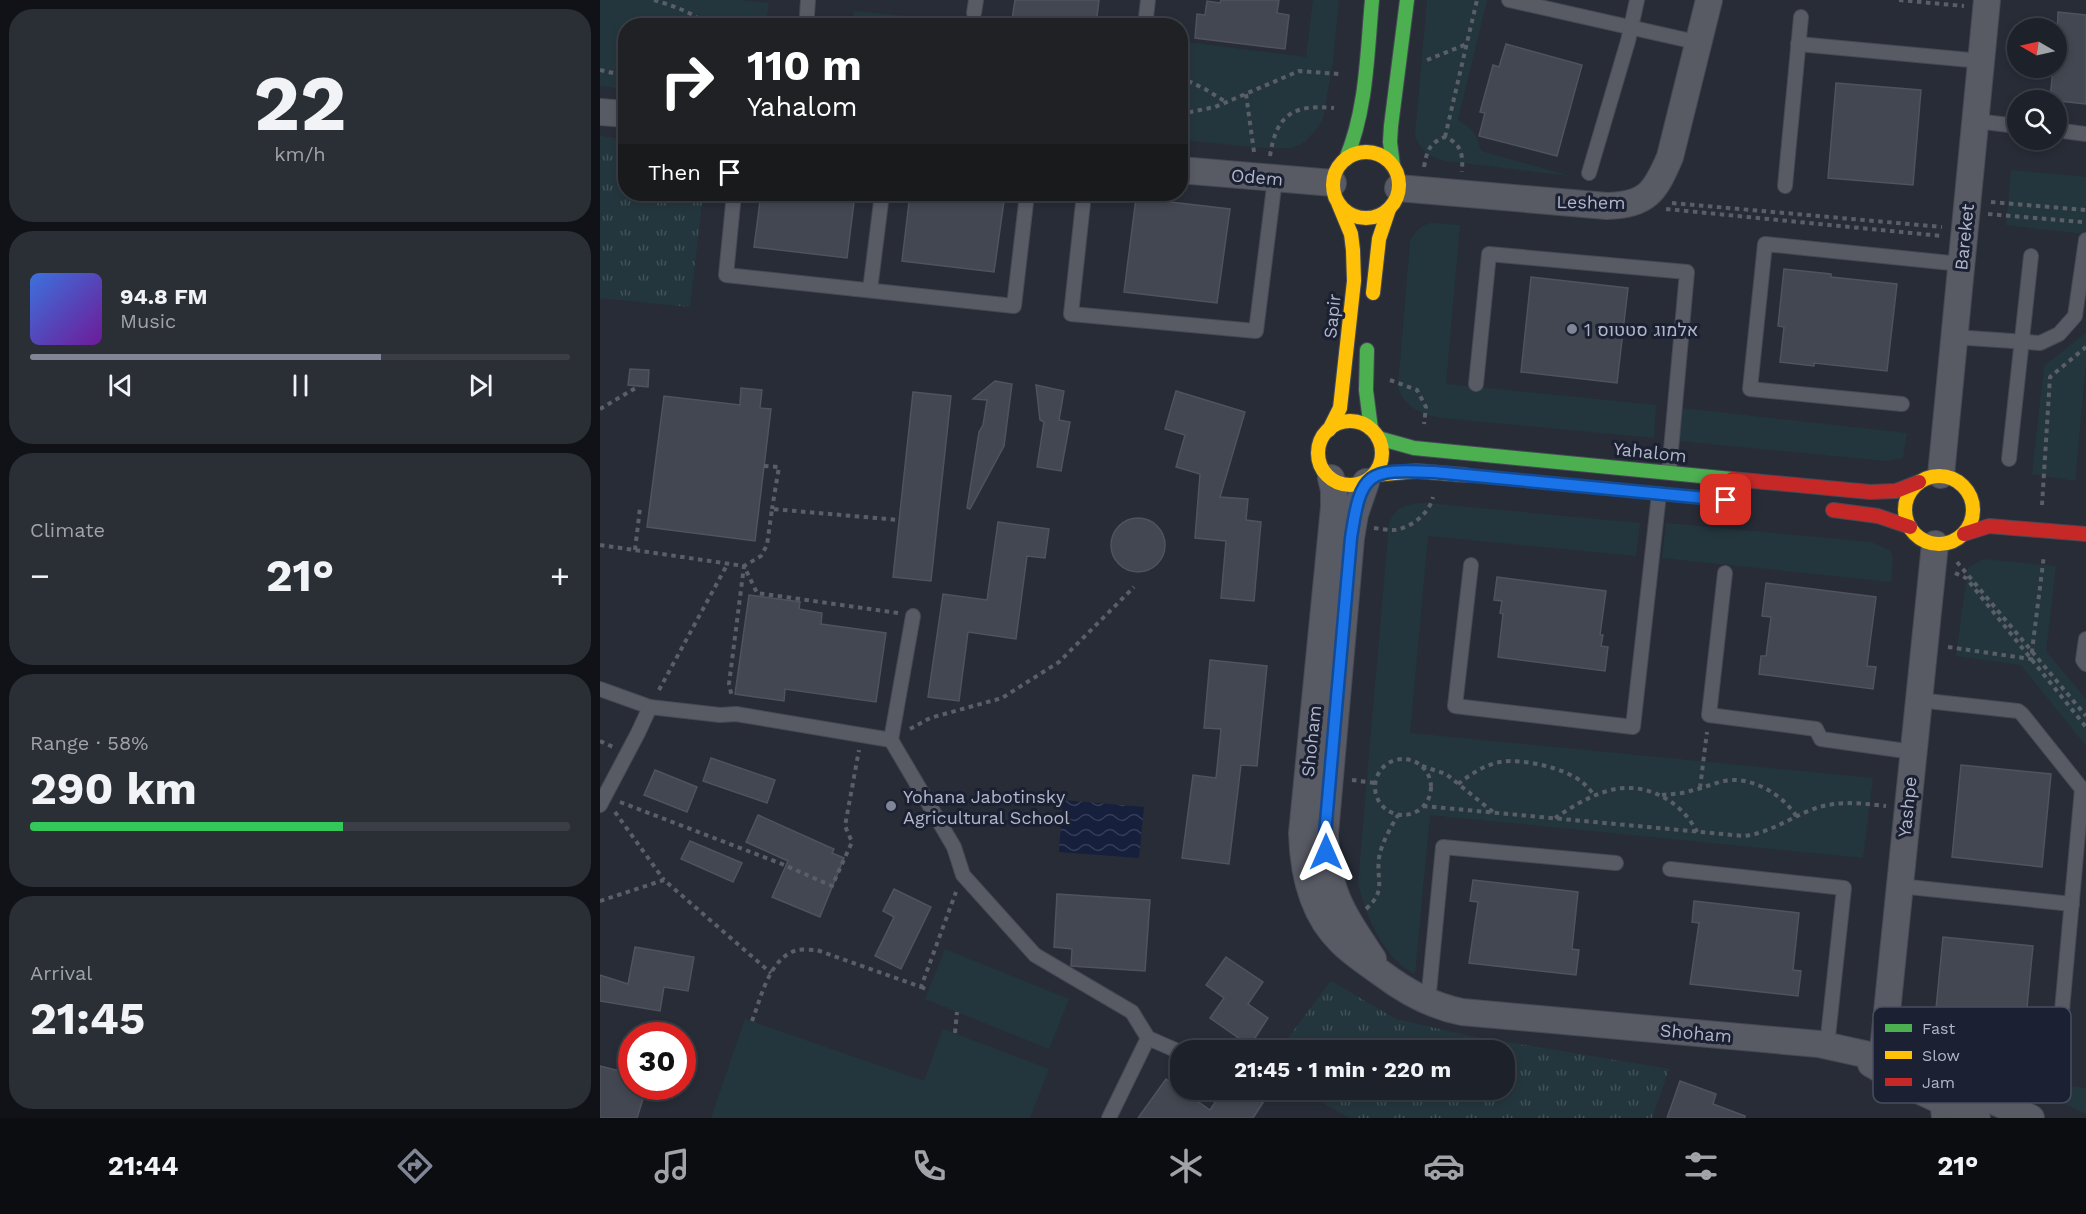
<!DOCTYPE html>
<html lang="en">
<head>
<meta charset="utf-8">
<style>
  body { margin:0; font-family:"Work Sans",Heebo,sans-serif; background:#2a2e35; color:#f1f3f6; height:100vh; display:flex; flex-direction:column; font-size:22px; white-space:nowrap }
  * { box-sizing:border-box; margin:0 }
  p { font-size:20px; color:#a0a3a8 }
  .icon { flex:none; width:33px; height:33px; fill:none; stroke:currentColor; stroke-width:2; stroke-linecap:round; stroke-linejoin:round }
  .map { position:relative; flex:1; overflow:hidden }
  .side { display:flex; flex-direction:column; gap:9px; padding:9px; background:#101217; width:600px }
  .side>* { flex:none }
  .top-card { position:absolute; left:18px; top:18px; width:570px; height:183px; border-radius:24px; box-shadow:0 3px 9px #0003,0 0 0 2px #3b3e46; background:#202124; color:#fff; overflow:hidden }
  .needle { width:39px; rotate:279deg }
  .buttons { position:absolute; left:1407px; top:18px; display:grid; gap:12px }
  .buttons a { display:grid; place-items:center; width:60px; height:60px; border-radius:50%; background:#1d2129; box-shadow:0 3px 9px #0003,0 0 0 2px #3b3e46; font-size:30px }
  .speed { position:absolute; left:18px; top:1022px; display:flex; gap:12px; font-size:30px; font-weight:700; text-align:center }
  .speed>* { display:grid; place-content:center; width:78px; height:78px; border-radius:50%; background:#1d2129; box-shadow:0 3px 9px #0003,0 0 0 2px #3b3e46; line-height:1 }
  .speed .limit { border:9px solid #d22; background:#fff; color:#111 }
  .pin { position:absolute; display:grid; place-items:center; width:51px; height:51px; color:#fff; margin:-26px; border-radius:12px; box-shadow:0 3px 9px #0006 }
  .me { position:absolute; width:66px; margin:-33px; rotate:0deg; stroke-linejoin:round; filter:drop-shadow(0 0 4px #0008) }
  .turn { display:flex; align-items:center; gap:21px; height:126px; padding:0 30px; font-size:27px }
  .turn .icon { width:78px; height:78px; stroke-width:2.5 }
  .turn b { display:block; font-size:42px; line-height:51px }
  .then { display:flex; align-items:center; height:57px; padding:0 30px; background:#0003; gap:12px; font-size:22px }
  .big { font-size:45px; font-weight:700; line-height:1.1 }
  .side .tile { flex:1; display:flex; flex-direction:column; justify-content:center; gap:9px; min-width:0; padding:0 21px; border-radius:24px; background:#2a2e35 }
  .side .dial { align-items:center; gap:0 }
  .dial b { font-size:78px; line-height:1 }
  .song { display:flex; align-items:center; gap:18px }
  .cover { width:72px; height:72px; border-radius:9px; background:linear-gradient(135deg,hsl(220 70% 55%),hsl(280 70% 35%)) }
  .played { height:6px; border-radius:3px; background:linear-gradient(90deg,#818696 65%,#3b3e46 65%) }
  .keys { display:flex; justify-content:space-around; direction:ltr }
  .heat { display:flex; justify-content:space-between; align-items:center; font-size:33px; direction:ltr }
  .charge { height:9px; border-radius:4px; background:linear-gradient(90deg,#34c759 58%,#3b3e46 0) }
  .trip { position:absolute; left:570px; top:1040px; width:345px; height:60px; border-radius:24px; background:#1d2129; box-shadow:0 3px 9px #0003,0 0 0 2px #3b3e46; font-weight:700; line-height:60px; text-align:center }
  .menu { display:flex; height:96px; justify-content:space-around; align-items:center; background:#0c0d10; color:#a0a3a8 }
  .menu .icon { width:42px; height:42px }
  .menu .on { color:#818696 }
  .menu b { font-size:27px; color:#f1f3f6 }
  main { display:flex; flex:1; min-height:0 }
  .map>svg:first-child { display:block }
</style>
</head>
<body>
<main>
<section class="side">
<div class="tile dial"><b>22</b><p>km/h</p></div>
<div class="tile">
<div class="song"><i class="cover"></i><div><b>94.8 FM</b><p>Music</p></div></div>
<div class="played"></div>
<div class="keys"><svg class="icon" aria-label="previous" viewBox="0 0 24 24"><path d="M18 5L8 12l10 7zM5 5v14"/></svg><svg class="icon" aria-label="pause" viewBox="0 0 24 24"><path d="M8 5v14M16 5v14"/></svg><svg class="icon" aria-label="next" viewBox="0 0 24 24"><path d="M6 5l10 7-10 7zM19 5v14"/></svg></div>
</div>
<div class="tile"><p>Climate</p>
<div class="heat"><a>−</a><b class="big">21°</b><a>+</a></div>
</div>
<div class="tile"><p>Range · 58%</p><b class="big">290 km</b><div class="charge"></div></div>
<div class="tile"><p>Arrival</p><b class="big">21:45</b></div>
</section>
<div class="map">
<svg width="1486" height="1118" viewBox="0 0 1486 1118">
  <defs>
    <pattern id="grass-tufts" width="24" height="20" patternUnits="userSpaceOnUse" patternTransform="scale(1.5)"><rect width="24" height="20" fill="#24363d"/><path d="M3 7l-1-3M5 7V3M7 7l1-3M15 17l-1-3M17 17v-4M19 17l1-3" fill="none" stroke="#415158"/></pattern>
    <pattern id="water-waves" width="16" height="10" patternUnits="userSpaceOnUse" patternTransform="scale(1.5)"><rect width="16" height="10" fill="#161f3b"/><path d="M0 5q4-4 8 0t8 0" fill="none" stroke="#363d56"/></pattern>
  </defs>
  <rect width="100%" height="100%" fill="#272c37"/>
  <g fill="url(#grass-tufts)">
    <path d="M0 136 25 139 26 194H103L90 307 0 298Z"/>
    <path d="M731 981 796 1019 865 1035 1069 1069 1052 1118H750L697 1089H904V1050H679Z"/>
  </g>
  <g fill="#24363d">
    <path d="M0 0H141L169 3 167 16 246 25 26 26 25 89 0 86Z"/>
    <path d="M713 0H739L733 62 723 118 717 129 705 142 692 148H664L581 140V59H583L586 42 706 57Z"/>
    <path d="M827 0H887L858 120C872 129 877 134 881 151L970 176 846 161C831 158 821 151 815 136Z"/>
    <path d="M254 11 399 25H252Z"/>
    <path d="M1411 170 1486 177V234L1406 225Z"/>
    <path d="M830 223 860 225 846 384 1056 405 1054 438 841 418C822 415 802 406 798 386L810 242C815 231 819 227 830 223Z"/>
    <path d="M1486 333V363L1475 481 1432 474 1444 366Z"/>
    <path d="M1081 408 1307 433 1303 458 1286 461 1078 441Z"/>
    <path d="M826 503 1040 523 1036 556 828 536 810 733 1273 778 1263 858 830 815 815 974C783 958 766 916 758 883L789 524C795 505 808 504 826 503Z"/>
    <path d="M1066 523 1271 542 1289 550 1293 558 1291 582 1062 558Z"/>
    <path d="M1383 559 1456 566 1446 651 1486 699V746L1421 665 1356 656 1368 568Z"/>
    <path d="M345 949 469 999 449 1049 325 999Z"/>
    <path d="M145 1019 324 1081 343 1029 449 1069 430 1118H111Z"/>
    <path d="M1317 1032 1431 1047 1429 1081 1486 1088V1114Z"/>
  </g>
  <path fill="url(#water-waves)" d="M463 800 544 807 539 858 459 852Z"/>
  <g fill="#424751" stroke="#4f535f" stroke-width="1.5">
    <path d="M415 0H499L496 24 464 26 412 19Z"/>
    <path d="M621 0H679L677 13 689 15 685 49 595 38 597 14 605 15 607 1 620 3Z"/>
    <path d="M1458 12 1486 15V104L1450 100 1453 68H1456Z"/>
    <path d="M906 44 982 65 957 156 879 136 885 113 880 112 893 65 899 67Z"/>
    <path d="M1236 83 1321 90 1313 185 1228 178Z"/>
    <path d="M161 194H255L247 258 154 247Z"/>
    <path d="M310 194H405L394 272 302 261Z"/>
    <path d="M536 198 630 209 617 303 524 292Z"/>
    <path d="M1184 269 1231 274V277L1297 284 1287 371 1214 363V366L1180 362 1184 327 1178 326Z"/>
    <path d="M931 277 1028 288 1017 383 921 372Z"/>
    <path d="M30 369 49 370 48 387 28 385Z"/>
    <path d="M395 381 412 384 404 446 370 509 367 508 379 432 383 425 387 400 373 399Z"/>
    <path d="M436 385 464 391 459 420 470 422 461 471 437 467 444 422 440 420Z"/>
    <path d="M141 388 162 390 160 408 171 409 155 541 47 527 64 396 140 405Z"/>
    <path d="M576 391 645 412 620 497 648 499 646 520 661 522 654 601 621 598 626 541 595 538 600 474 576 467 585 435 565 429Z"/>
    <path d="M313 392 351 396 331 581 293 577Z"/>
    <circle cx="538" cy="545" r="27"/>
    <path d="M398 522 449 529 445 558 427 556 416 639 368 632 359 701 328 697 343 594 387 600Z"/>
    <path d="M897 577 1006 591 1000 635H1003L1001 646 1008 647 1005 671 898 657 903 614 900 613 902 601 894 600Z"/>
    <path d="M1166 583 1276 597 1267 666 1276 667 1273 689 1159 674 1161 656H1166L1171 617 1162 616Z"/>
    <path d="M149 595 200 602 199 609 222 613 221 624 286 633 276 702 185 689 184 701 135 694Z"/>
    <path d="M610 660 667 666 657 766 641 765 629 864 582 858 593 775 616 778 621 729 604 728Z"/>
    <path d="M111 758 175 780 167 803 103 781Z"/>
    <path d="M1361 765 1451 774 1442 867 1352 857Z"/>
    <path d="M55 770 97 787 87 812 44 795Z"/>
    <path d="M158 815 234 849 232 853 244 858 220 917 172 897 188 861 146 842Z"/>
    <path d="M90 841 142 863 133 882 81 859Z"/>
    <path d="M873 880 978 892 972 949 979 950 976 975 869 963 878 902 870 901Z"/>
    <path d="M294 889 331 907 301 969 275 956 294 917 283 911Z"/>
    <path d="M457 894 550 900 545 971 471 966 472 949 454 947Z"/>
    <path d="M1094 901 1199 913 1193 970 1201 971 1198 996 1090 984 1099 923 1092 922Z"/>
    <path d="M1343 937 1433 946 1424 1038 1334 1029Z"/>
    <path d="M35 947 94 957 88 991 64 987 60 1011 0 1001V975L28 984Z"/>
    <path d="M626 957 663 982 648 1004 668 1018 650 1046 610 1018 624 998 606 985Z"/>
    <path d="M0 1066 32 1074V1086H47L37 1118H0Z"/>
    <path d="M566 1079 610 1110 624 1089H652L666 1098 653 1118H538Z"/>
    <path d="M1080 1081 1116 1094 1113 1104 1145 1116V1118H1067Z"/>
  </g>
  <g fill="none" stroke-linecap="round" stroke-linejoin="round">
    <defs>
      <g id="lane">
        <path d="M909 0 1100 43"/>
        <path d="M374 13 376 0"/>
        <path d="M207 15 208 0"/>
        <path d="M545 26 548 0"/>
        <path d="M1198 44 1381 61"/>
        <path d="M1375 121 1418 126"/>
        <path d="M1456 130 1486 134"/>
        <path d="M989 173 1028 41 1037 0"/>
        <path d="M1185 186 1201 17"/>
        <path d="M134 194 126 275 414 306 427 194"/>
        <path d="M484 194 471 314 656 331 675 179"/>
        <path d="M270 290 282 194"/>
        <path d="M1354 337 1440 343 1459 334 1475 316 1486 240"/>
        <path d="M876 384 889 254 1087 272 1069 472"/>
        <path d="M1302 404 1150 389 1165 244 1361 264"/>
        <path d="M1409 459 1431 256"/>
        <path d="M871 565 855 706 1033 727 1059 494"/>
        <path d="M1125 573 1109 715 1216 729 1221 739 1313 752"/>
        <path d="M1486 639 1483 660 1486 664"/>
        <path d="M0 689 50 707 120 715 136 714 291 740 313 616"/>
        <path d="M1318 700 1418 711 1422 714 1482 789 1456 1077"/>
        <path d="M291 740 354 847 363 875 435 955 532 1012 548 1038 509 1118"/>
        <path d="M0 805 38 733 50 707"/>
        <path d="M1070 869 1244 888 1227 1046"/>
        <path d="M1299 886 1472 904"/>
        <path d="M828 1002 843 847 1016 863"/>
        <path d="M548 1038 580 1052"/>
        <path d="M1337 1099 1339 1118"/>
      </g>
      <g id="street">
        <path d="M0 112 26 114"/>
        <path d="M580 170 733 183"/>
        <path d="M798 188 1007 206C1047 205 1055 192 1070 157L1109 0"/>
        <path d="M1341 475 1387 0"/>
        <path d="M731 478 734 490V507L702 833C703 872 712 914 741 942 753 954 767 963 781 973 806 992 831 1006 862 1012L1219 1044 1301 1062 1331 1073 1431 1118"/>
        <path d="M766 482 755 514 751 538 725 834C727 892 742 912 773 959"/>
        <path d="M1271 1064 1312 1087 1377 1118"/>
        <path d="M1281 1070 1335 544"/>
      </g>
      <g id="fast">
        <path d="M746 159C767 108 767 54 772 0"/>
        <path d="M793 166 790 142 791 126 807 0"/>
        <path d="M767 350 766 390 771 429"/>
        <path d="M778 438 814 448 1132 479"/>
      </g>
      <g id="slow">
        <circle cx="766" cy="185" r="33"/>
        <path d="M773 293 779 239 789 209"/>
        <circle cx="750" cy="453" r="32"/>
        <path d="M729 430 740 408 754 281 753 250 751 234 739 205"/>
        <path d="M774 475 816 471 865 475"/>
        <circle cx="1339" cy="510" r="34"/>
      </g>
      <g id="jam">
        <path d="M1132 479 1270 492 1296 491 1319 482"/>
        <path d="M1233 510 1278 516 1310 527"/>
        <path d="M1364 534 1389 526 1486 534"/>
      </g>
    </defs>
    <use href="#lane" stroke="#454954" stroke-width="16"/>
    <use href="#street" stroke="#454954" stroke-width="28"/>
    <use href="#fast" stroke="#454954" stroke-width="16"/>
    <use href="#slow" stroke="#454954" stroke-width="16"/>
    <use href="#jam" stroke="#454954" stroke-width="16"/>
    <g stroke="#595e67" stroke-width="4" stroke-dasharray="4.5 4.5" stroke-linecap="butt">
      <path d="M54 0C73 6 93 12 108 26"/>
      <path d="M1299 0 1364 6"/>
      <path d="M827 60 867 44"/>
      <path d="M0 70 26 76"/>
      <path d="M580 77 605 89 626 102"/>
      <path d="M646 94 654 152"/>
      <path d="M580 114 615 107 699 71 739 74"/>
      <path d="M845 137 877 0"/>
      <path d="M670 156C676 115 693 104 734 108"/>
      <path d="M824 167C827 151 829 143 845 137 862 144 863 155 862 172"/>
      <path d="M1391 202 1486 210"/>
      <path d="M1072 203 1342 227"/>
      <path d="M1066 209 1342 236"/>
      <path d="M1388 214 1482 222"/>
      <path d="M790 380 817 390 826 407 824 424"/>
      <path d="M0 409 39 386"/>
      <path d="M164 466 179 467 172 509"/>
      <path d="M1442 505 1450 377 1486 347"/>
      <path d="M774 528C781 529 788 530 794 530 811 528 829 514 833 497"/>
      <path d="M0 545 144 566 129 684 132 697"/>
      <path d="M35 550 40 508"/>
      <path d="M1357 562 1486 716"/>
      <path d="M1355 573 1366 578 1486 727"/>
      <path d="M298 613 157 593 144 566 161 556 167 545 172 509 299 520"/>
      <path d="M1348 647 1431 659 1444 555"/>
      <path d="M59 690 128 563"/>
      <path d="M310 729 330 718 402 698 459 662 534 587"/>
      <path d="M0 741 13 747"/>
      <circle cx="803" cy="787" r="28"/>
      <path d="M822 766 846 774 893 812"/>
      <path d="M752 780 775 783"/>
      <path d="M858 784C871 774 884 765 900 762 922 758 965 768 982 782 987 786 991 791 995 796"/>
      <path d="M1100 788 1107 732"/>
      <path d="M1062 795C1071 794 1081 794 1090 791 1105 788 1119 780 1135 780 1160 781 1184 797 1197 817"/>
      <path d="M20 802 182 864 232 886 252 842 245 826 259 750"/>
      <path d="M823 806 1144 836C1169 833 1188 819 1211 810 1236 800 1259 803 1286 806"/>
      <path d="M15 812 64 880"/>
      <path d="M955 818C970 808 986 798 1004 792 1040 779 1080 798 1097 832"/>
      <path d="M0 901 64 880 171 973"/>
      <path d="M766 909C787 890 776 881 779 858 781 844 791 827 798 815"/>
      <path d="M321 987 328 990"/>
      <path d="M152 1021C161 998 169 958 197 950 203 949 211 950 217 950L321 987 356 892"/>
      <path d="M355 1033 357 1012"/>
    </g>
    <use href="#lane" stroke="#585a64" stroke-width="14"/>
    <use href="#street" stroke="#585a64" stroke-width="26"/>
    <use href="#fast" stroke="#4caf50" stroke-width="14"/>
    <use href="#slow" stroke="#ffc107" stroke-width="14"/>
    <use href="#jam" stroke="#c62828" stroke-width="14"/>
  </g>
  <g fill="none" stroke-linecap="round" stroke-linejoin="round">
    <defs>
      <path id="route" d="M726 852 725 834 751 538C761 471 767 469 834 472L1126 500"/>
    </defs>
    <use href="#route" stroke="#114b97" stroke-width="15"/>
    <use href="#route" stroke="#1a73e8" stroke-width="10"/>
  </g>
  <g fill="#818696" stroke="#1b2032" stroke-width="2">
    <circle cx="972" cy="329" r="6"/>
    <circle cx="291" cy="806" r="6"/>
  </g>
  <g text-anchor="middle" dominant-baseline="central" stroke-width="6" stroke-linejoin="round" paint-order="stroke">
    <g font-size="18" fill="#b1b6c9" stroke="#1b2032">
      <text transform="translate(657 177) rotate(5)">Odem</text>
      <text transform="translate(991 202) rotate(1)">Leshem</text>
      <text transform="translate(1364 237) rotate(-84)">Bareket</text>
      <text transform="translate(732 316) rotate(-84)">Sapir</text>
      <text transform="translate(1050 452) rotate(6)">Yahalom</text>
      <text transform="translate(711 741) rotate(-84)">Shoham</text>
      <text transform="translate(1307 807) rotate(-84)">Yashpe</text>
      <text transform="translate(1096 1033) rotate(5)">Shoham</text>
    </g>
    <g font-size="18" fill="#b1b6c9" stroke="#1b2032" text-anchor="start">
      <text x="984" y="329">אלמוג סטטוס 1</text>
      <text x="303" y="796">Yohana Jabotinsky<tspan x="303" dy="21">Agricultural School</tspan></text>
    </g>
  </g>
  <rect x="1273" y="1007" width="198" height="96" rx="9" fill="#1b2032" stroke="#484d5f" stroke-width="1.5"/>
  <rect x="1285" y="1024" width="27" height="8" fill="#4caf50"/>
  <rect x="1285" y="1051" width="27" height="8" fill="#ffc107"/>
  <rect x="1285" y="1078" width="27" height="8" fill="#c62828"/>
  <g font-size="16" fill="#b1b6c9">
    <text x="1322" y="1034">Fast</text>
    <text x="1322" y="1061">Slow</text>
    <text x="1322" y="1088">Jam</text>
  </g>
</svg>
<div class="buttons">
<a><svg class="needle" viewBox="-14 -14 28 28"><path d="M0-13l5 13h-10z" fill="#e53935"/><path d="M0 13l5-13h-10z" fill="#a0a3a8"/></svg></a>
<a><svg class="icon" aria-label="search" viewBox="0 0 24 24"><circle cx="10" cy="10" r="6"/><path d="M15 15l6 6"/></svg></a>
</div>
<div class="speed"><div class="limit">30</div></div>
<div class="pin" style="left:1126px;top:500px;background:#d93025"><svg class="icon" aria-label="arrive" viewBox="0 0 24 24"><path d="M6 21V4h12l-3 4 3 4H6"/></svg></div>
<svg class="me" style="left:726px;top:852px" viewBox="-20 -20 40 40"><path d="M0-17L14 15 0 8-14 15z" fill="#1a73e8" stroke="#fff" stroke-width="4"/></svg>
<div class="trip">21:45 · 1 min · 220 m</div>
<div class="top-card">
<div class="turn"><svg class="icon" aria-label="right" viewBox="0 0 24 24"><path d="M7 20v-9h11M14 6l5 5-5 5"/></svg><div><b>110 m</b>Yahalom</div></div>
<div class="then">Then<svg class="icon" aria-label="arrive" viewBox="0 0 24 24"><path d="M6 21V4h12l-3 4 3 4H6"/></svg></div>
</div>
</div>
</main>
<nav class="menu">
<b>21:44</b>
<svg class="icon on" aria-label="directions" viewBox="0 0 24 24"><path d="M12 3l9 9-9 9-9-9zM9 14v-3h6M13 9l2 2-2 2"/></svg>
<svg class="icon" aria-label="music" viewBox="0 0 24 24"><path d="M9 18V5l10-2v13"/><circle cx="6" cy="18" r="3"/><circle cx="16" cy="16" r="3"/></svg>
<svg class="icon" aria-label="phone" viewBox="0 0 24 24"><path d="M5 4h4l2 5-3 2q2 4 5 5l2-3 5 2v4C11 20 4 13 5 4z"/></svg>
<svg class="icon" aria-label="climate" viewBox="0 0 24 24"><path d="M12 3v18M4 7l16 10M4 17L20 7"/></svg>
<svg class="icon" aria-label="car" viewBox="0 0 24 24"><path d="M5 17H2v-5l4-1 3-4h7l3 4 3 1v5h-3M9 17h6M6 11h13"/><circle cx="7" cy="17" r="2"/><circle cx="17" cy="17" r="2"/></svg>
<svg class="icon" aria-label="filters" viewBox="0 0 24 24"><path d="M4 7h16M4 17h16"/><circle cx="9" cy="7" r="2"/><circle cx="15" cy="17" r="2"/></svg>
<b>21°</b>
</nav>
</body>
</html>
